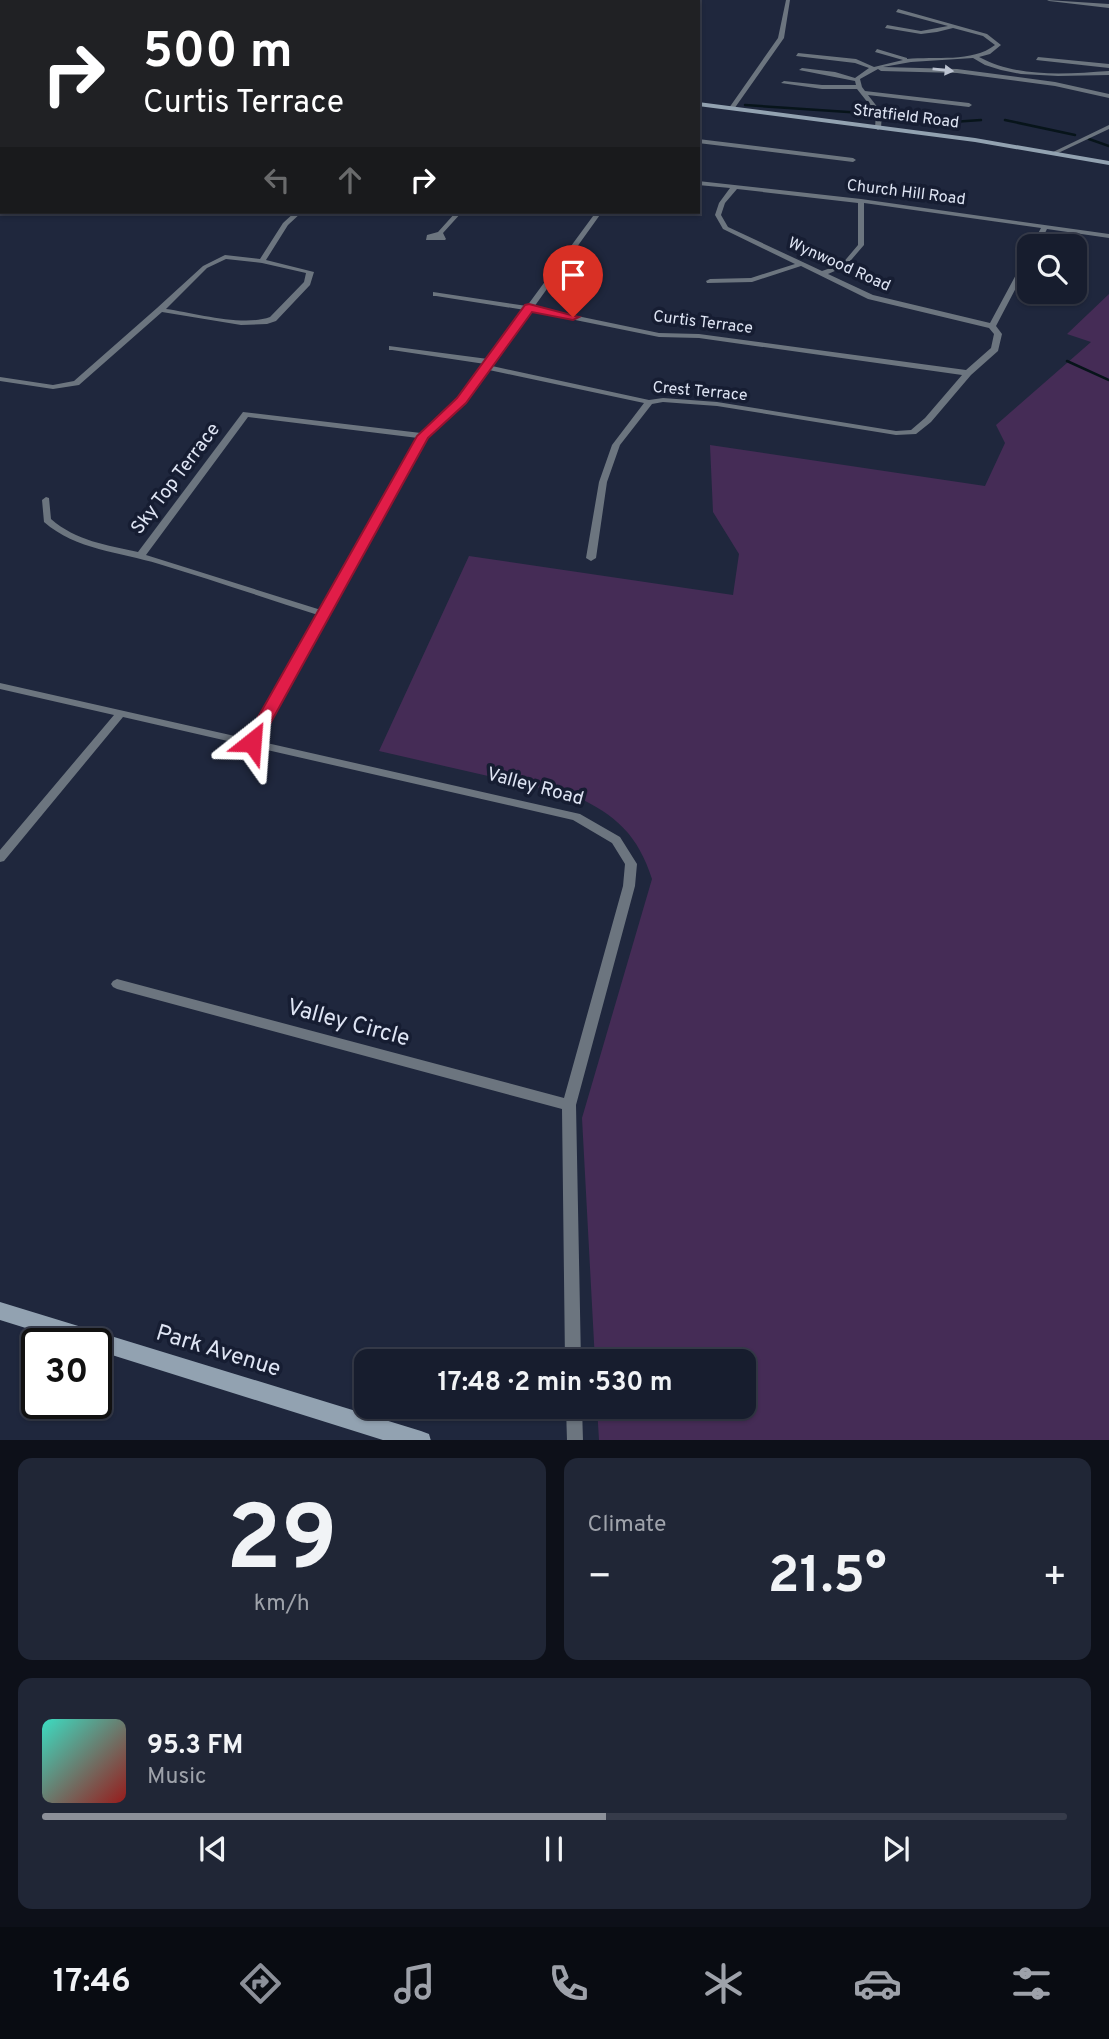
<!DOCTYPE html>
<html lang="en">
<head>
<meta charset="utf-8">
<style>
  body { margin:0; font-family:Overpass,sans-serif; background:#202636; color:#f1f3f6; height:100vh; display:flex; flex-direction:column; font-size:26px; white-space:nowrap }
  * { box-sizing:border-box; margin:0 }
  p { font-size:23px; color:#9ea2aa }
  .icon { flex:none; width:38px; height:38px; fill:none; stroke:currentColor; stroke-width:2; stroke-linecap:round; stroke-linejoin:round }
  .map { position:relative; height:1440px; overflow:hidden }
  .sheet { display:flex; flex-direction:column; gap:18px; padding:18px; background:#0d1019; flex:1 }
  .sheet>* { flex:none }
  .guide { position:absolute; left:0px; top:0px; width:700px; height:214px; box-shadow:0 2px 5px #0004,0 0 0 2px #363b4a; background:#202124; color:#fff; overflow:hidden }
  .tools { position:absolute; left:1017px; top:234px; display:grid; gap:14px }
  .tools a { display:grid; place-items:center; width:70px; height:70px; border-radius:14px; background:#171d2e; box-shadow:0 2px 5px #0004,0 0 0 2px #363b4a; font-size:35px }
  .speed { position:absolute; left:21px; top:1328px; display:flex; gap:14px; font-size:35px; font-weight:700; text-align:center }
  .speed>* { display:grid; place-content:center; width:91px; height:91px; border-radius:50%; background:#171d2e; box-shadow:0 2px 5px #0004,0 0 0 2px #363b4a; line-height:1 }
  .speed .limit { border:4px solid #111; border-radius:10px; background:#fff; color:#111 }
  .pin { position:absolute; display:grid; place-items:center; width:60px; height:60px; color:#fff; margin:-72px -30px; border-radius:50% 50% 50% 0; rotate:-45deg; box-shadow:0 0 7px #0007 }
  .pin .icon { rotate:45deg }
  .me { position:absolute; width:77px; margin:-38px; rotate:28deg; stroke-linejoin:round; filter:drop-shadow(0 0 5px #0008) }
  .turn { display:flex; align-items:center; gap:24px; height:147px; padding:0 28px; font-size:32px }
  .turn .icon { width:91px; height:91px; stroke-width:2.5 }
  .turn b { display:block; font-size:49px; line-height:60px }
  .lanes { display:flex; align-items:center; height:66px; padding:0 28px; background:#0003; justify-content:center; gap:35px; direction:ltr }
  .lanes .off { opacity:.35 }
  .big { font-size:52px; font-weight:700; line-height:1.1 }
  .sheet .tile { flex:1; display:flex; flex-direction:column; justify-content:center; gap:10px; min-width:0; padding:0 24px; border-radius:14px; background:#202636 }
  .sheet .dial { align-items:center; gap:0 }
  .dial b { font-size:91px; line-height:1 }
  .song { display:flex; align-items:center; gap:21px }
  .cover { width:84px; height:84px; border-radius:10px; background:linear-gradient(135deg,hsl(170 70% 55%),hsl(0 70% 35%)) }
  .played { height:7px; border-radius:4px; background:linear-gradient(90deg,#8c9099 55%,#363b4a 55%) }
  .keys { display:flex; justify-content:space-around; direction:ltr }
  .heat { display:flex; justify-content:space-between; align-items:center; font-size:38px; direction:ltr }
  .sheet .tiles { flex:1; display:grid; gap:18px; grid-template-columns:1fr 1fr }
  .tile:last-child { grid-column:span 2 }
  .trip { position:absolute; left:354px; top:1349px; width:402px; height:70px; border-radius:14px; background:#171d2e; box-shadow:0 2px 5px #0004,0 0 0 2px #363b4a; font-weight:700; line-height:70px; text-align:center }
  .tab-bar { display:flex; height:112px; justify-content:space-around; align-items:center; background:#090c12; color:#9ea2aa }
  .tab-bar .icon { width:49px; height:49px }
  .tab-bar .on { color:#8c9099 }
  .tab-bar b { font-size:32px; color:#f1f3f6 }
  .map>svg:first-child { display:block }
</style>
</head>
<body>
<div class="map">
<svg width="1109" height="1441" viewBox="0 0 1109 1441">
  <rect width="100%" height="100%" fill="#1f273d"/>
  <path fill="#452c56" d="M1109 294V1440H599L597 1407H744V1362L595 1361 582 1118 652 879C638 835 616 815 575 796L379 751 469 556 733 595 739 554 713 512 710 445 985 486 1005 443 996 425 1091 342 1067 334Z"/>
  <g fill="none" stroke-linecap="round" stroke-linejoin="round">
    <g stroke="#07141a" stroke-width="2.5">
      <path d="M268 0 279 2"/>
      <path d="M165 2 169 0"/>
      <path d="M745 105 863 113"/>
      <path d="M888 115 924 117 938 123 981 120"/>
      <path d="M1005 120 1075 135"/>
      <path d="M1089 139 1109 146"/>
      <path d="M1067 361 1109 380"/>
    </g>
    <g fill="#6c757f" fill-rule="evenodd">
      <path d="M565 0 586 2H569Z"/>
      <path d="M675 0H679V2H674Z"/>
      <path d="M786 0H790L784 38 734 109H730L729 108 778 38Z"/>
      <path d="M1047 0 1109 4V8L1049 1Z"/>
      <path d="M898 9 987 34 1001 45 990 54 979 57C1018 78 1066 74 1109 71V75L1058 76 1021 74 1001 70 985 65 973 58 911 62 883 67 957 69 1055 82 1109 94V98L1055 86 957 73 881 71 878 69 860 79 862 87 865 91 969 103 972 105 969 107 868 95 882 113 881 128 878 130 875 128 876 113 857 89H822L781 83 784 81 822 85H856L855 81 799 70 802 68 835 72 855 78 869 68 855 63 796 56 798 53 856 59 874 67 903 60 875 52 877 49 907 58V59C935 56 972 63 995 45L983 36 953 28 937 32 921 34 885 28 887 25 921 31 948 26 896 12Z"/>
      <path d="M1038 57 1109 64V68L1036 60Z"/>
      <rect x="0" y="61" width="2" height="4"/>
      <rect x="0" y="90" width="2" height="4"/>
      <path d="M2 120V127L0 128V121Z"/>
      <path d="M1109 125V129L1056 154 1051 153Z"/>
      <path d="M698 139 853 158 856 160 853 162 698 143Z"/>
      <path d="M698 181 861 199 1109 234V238L1047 229 1038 247H1031L1041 228 864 203V245L846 266 828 274 873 295 990 323 1026 256 1029 254V263L996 326 1002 334 998 351 971 375 931 422 916 434 896 435 717 406 663 402 652 404 620 445 607 482 596 558 591 561 586 558 599 482 612 445 644 403 489 370 464 402 426 437 258 741 580 814 620 837 637 864 635 886 576 1105 581 1362H565L562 1109 117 989 113 987 111 984 113 981 117 979 564 1098 623 886 625 864 612 843 573 820 123 717 4 861 0 862V850L114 715 0 689V683L248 739 318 615C265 598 212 580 159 564 120 552 76 550 44 522L42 500 46 497 49 498 51 519C76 541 107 545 138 552L243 412 421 433 458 398 485 364 392 350H389V346L488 359 525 310 436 296H433V292L527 306 596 212H602L534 307 659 333 699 334 966 370 991 348 994 334 989 328 868 299 801 266 752 282 707 283 706 281 710 279 751 278 795 264 723 229 715 215 719 203 730 188 698 185ZM737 189 858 203V245L842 264 822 271 728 227 721 215 725 203ZM531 311 659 337 699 338 962 375 925 418 911 430 896 431 717 402 663 398 649 400 492 366ZM248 417 418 438 321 610 146 555Z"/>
      <path d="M2 188V193L0 194V189Z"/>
      <path d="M295 212H302L288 225 266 260 314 272 310 285 276 321 267 324 241 325 162 312 79 385 53 389 0 381V377L53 385 74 381 157 308 203 266 225 255 260 259 283 223ZM226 259 262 263 306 273 304 282 270 317C243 327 195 313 166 309L207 268Z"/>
      <path d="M456 212H462L443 233 446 239 445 240H426L427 235 438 232Z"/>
      <path d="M566 1407H582L583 1441H567Z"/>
    </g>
    <g fill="#92a2b1" fill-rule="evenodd">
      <rect x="0" y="31" width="2" height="4"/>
      <path d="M698 102 975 138 1109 161V165L975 142 698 106Z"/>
      <path d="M0 1302 421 1431 429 1434 431 1441H386L96 1350V1344H77L0 1320Z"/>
    </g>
  </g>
  <defs><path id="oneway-solid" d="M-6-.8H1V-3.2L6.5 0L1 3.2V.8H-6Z" transform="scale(1.75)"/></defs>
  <use fill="#bcc3d1" href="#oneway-solid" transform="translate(943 70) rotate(6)"/>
  <path fill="#e11d48" stroke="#92132f" stroke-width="2" d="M529 304 579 317 573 320 532 312 466 403 428 438 260 742 252 747 246 746 244 742 417 436 457 398 525 305Z"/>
  <g text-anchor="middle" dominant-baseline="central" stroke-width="7" stroke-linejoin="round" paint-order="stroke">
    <g font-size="16" fill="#dfe5f4" stroke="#161d32">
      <text transform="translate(906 117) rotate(7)">Stratfield Road</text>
      <text transform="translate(906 193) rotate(7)">Church Hill Road</text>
      <text transform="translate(839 265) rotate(24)">Wynwood Road</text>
      <text transform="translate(703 323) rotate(7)">Curtis Terrace</text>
      <text transform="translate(700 392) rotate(5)">Crest Terrace</text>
    </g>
    <g font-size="19" fill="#dfe5f4" stroke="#161d32">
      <text transform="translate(176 479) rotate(-53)">Sky Top Terrace</text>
      <text transform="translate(535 787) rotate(15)">Valley Road</text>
    </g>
    <g font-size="23" fill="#dfe5f4" stroke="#161d32">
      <text transform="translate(348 1024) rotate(15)">Valley Circle</text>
      <text transform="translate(218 1352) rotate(17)">Park Avenue</text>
    </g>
  </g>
</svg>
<div class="tools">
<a><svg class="icon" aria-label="search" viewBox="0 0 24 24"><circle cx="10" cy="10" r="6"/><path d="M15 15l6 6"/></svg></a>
</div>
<div class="speed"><div class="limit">30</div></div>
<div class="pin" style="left:573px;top:317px;background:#d93025"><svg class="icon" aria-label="arrive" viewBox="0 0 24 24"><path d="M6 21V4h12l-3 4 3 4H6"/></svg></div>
<svg class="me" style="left:252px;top:742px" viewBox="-20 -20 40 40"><path d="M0-17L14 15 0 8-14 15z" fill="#e11d48" stroke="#fff" stroke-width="4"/></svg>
<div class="trip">17:48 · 2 min · 530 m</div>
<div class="guide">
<div class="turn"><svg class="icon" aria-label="right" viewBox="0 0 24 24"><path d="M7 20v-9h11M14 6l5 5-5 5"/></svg><div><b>500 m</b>Curtis Terrace</div></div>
<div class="lanes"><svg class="icon off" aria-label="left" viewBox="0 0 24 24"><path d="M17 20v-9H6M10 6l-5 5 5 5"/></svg><svg class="icon off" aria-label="ahead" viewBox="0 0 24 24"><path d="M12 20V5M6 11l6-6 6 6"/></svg><svg class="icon" aria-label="right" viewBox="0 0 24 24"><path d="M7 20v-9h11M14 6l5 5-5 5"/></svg></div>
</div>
</div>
<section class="sheet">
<div class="tiles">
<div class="tile dial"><b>29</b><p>km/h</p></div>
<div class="tile"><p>Climate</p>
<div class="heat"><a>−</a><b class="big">21.5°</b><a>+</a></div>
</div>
<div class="tile">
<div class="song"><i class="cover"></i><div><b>95.3 FM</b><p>Music</p></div></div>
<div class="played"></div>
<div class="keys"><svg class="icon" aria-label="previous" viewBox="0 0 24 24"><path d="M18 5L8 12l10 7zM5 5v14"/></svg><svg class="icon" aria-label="pause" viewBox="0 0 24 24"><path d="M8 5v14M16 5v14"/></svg><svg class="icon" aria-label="next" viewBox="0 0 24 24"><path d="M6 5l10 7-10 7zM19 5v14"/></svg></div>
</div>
</div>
</section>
<nav class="tab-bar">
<b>17:46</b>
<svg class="icon on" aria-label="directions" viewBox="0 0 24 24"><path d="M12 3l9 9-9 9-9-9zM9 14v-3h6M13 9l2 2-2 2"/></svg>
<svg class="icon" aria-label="music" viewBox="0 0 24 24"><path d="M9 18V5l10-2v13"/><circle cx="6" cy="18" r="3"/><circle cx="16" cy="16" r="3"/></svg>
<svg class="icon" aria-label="phone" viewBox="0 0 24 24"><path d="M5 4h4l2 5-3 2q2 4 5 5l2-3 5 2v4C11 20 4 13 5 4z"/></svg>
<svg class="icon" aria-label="climate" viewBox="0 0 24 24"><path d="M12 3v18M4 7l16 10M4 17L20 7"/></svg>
<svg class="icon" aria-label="car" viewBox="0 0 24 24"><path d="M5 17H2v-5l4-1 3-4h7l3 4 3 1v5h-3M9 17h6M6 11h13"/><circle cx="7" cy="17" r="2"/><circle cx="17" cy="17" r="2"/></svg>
<svg class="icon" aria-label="filters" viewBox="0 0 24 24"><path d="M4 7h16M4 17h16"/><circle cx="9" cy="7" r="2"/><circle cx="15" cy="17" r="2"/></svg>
</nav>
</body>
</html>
